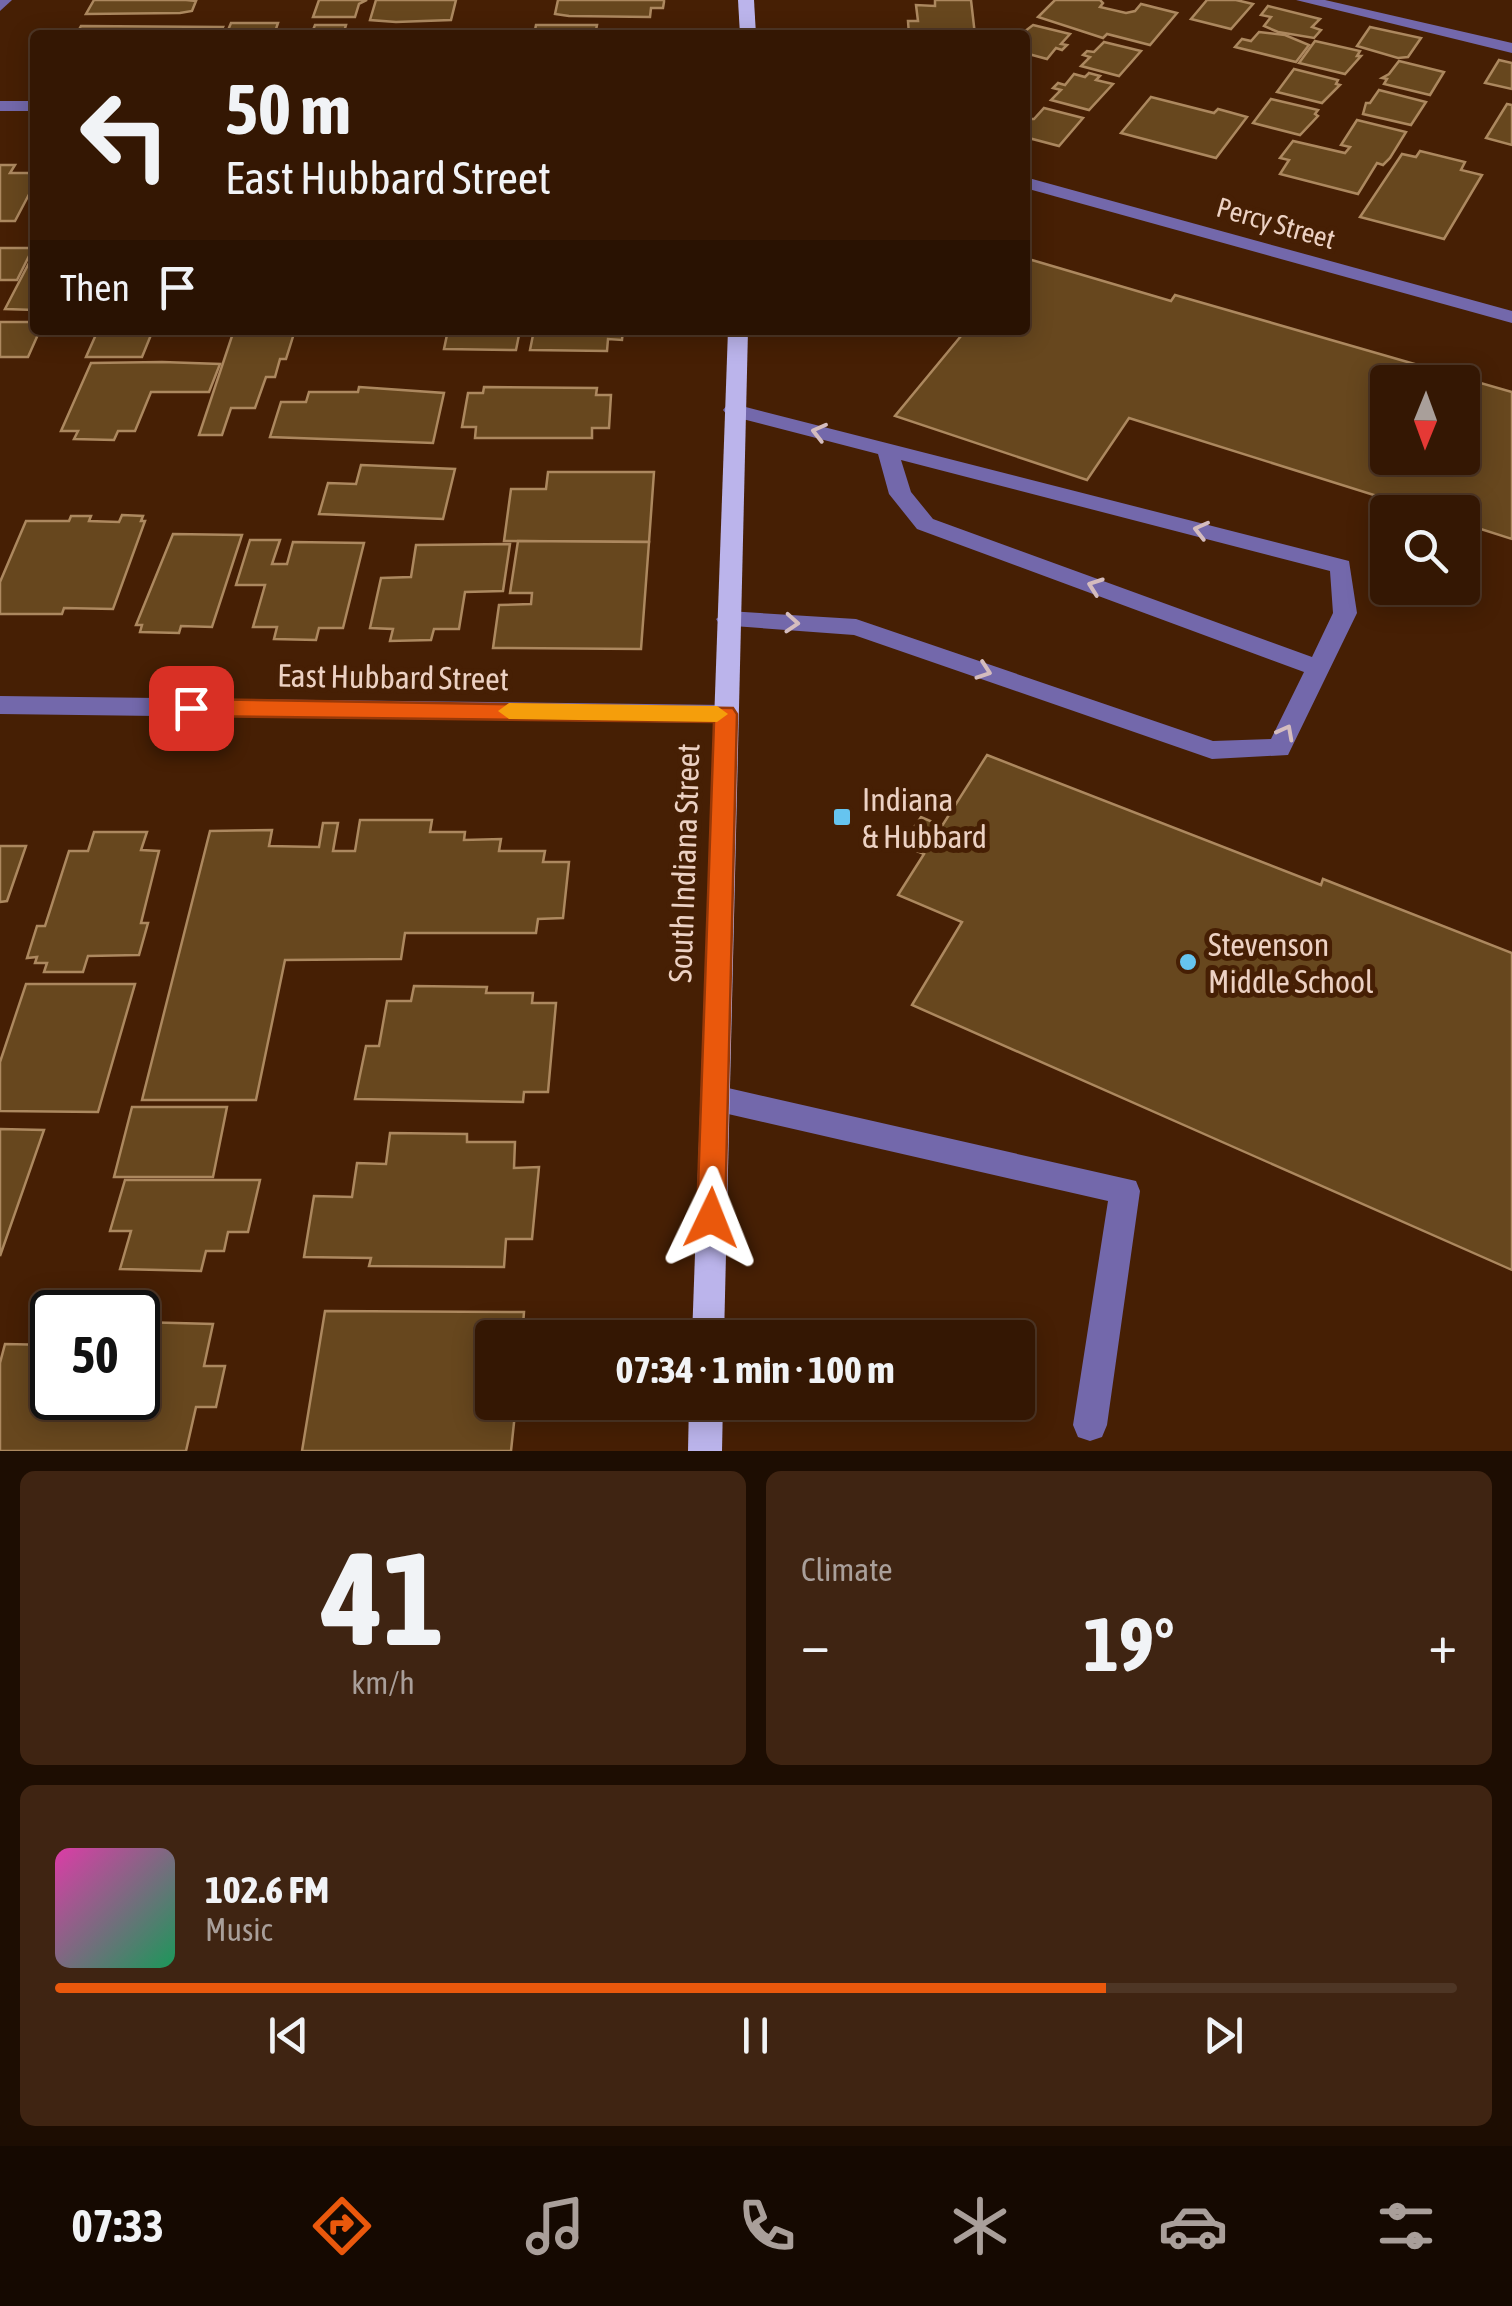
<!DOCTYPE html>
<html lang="en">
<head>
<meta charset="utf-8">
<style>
  body { margin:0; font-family:"Asap Condensed",sans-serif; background:#3f2412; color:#f1f3f6; height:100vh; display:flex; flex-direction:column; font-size:38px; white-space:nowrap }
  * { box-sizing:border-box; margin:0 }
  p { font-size:32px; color:#a99f9a }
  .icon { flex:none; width:55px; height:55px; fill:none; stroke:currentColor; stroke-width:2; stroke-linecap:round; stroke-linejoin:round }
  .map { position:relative; height:1451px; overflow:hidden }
  .side { display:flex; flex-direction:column; gap:20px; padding:20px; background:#1d0d02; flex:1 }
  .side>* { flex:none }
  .guide { position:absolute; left:30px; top:30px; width:1000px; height:305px; border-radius:10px; box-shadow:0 5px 25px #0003,0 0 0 2px #4e3625; background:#341703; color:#f1f3f6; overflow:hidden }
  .needle { width:65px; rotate:181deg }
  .buttons { position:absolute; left:1370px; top:365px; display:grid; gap:20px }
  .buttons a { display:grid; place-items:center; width:110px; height:110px; border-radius:10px; background:#341703; box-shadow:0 5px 25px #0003,0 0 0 2px #4e3625; font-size:50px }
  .speed { position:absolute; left:30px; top:1290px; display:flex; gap:20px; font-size:50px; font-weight:700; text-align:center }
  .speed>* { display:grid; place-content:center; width:130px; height:130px; border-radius:50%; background:#341703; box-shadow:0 5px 25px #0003,0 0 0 2px #4e3625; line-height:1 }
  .speed .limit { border:5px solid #111; border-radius:15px; background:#fff; color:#111 }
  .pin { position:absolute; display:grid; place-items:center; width:85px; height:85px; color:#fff; margin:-42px; border-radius:20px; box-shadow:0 5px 15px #0006 }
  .me { position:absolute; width:110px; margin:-55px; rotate:2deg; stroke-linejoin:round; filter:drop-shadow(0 0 8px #0008) }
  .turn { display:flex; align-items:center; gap:35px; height:210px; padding:0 30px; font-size:45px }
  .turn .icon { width:130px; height:130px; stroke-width:2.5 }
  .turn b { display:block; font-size:70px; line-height:85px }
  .then { display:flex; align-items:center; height:95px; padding:0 30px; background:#0003; gap:20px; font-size:38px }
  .big { font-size:75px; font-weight:700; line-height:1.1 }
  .side .card { flex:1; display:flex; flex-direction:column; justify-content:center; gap:15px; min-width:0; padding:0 35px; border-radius:15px; background:#3f2412 }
  .side .dial { align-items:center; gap:0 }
  .dial b { font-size:130px; line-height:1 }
  .song { display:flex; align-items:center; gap:30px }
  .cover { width:120px; height:120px; border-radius:15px; background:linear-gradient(135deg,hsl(320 70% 55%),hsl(150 70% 35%)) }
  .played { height:10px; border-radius:5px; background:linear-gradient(90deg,#ea580c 75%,#4e3625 75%) }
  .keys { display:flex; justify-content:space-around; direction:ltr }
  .heat { display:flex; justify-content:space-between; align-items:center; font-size:55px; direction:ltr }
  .side .tiles { flex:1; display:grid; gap:20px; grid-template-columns:1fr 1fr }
  .card:last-child { grid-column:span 2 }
  .trip { position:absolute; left:475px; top:1320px; width:560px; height:100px; border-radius:10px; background:#341703; box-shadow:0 5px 25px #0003,0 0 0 2px #4e3625; font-weight:700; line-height:100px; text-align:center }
  .menu { display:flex; height:160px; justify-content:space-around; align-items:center; background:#150901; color:#a99f9a }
  .menu .icon { width:70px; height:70px }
  .menu .active { color:#ea580c }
  .menu b { font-size:45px; color:#f1f3f6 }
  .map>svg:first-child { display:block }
</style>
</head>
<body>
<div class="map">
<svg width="1512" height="1451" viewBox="0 0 1512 1451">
  <rect width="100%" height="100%" fill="#461f04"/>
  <g fill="#67471e" stroke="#ac885f" stroke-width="2.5" fill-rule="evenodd">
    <path d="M94 0H186L196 1 192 11 180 13 86 14Z"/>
    <path d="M319 0H367L359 4 355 17H313Z"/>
    <path d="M376 0H456L451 20 396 22 370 20Z"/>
    <path d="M558 0H664V2L663 8H651L650 17 569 16 555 14Z"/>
    <path d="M935 0H971L975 35H909L908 21H918L916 5 935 6Z"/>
    <path d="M1055 0H1100L1103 3 1100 7 1126 13 1135 11 1141 4 1177 13 1150 45 1107 34 1103 38 1038 17Z"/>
    <path d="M1207 0H1236L1253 4 1231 29 1191 19Z"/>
    <path d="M1268 6 1320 19 1312 27 1321 30 1314 38 1278 32 1264 26 1271 17 1261 15Z"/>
    <path d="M231 23H278L274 35H226Z"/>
    <path d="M315 25H346L343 35H311Z"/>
    <path d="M536 25H597L596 30H638V35H534Z"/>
    <path d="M1033 25 1070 34 1061 44 1067 45 1062 50 1056 48 1047 59 1025 53V35H1020Z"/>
    <path d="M81 26 223 27 219 35H76Z"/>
    <path d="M1370 27 1421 38 1408 57 1398 58 1357 46Z"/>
    <path d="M1259 32 1285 35 1309 45 1296 62 1235 47 1242 39 1251 41Z"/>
    <path d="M1315 41 1360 51 1357 56H1361L1345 74 1299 63Z"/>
    <path d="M1104 42 1141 51 1119 76 1081 66 1090 57 1083 55 1087 51 1094 52Z"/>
    <path d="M1499 60 1512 63V89L1485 83Z"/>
    <path d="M1399 61 1444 72 1430 95 1384 84 1387 79 1382 78 1389 74Z"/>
    <path d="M1294 69 1338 80 1336 84 1340 85 1322 103 1277 92Z"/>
    <path d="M1089 73 1100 76 1096 80 1113 84 1089 110 1051 100 1061 90 1053 88 1058 83 1065 85 1074 74 1085 77Z"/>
    <path d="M1379 90 1426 102 1411 125 1363 114 1366 103H1370Z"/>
    <path d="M1151 97 1214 113 1218 109 1247 117 1216 158 1121 133Z"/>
    <path d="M1271 99 1318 110 1315 114 1318 116 1300 135 1253 123Z"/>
    <path d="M1507 104 1512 105V145L1486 138Z"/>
    <path d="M1044 108 1083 118 1059 146 1025 137 1029 124 1025 119H1034Z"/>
    <path d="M1357 120 1406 132 1390 158 1383 165 1377 163 1358 194 1280 174 1289 160 1280 158 1293 141 1345 153 1350 147 1341 145Z"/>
    <path d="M1420 151 1465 162 1461 170 1482 175 1444 239 1360 217 1402 154 1416 157Z"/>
    <path d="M0 165H15L10 173H35V183L15 221H0Z"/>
    <path d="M0 248H33L17 280H0Z"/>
    <path d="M1025 258 1171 301 1175 295 1512 392V539L1462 523V512H1428L1129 418 1087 480 895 416 966 330H1025ZM1388 382H1462V458H1388Z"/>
    <path d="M29 263H35V310L5 309Z"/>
    <path d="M0 322H35V330H40L28 357H0Z"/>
    <path d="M98 330H153L142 357H86Z"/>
    <path d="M234 330H295L286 359H280L275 377H266L255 408H231L222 435H199Z"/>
    <path d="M448 330H520L516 350 444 349Z"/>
    <path d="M534 330H623L622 340 608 339 607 351 530 350Z"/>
    <path d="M162 362 220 364 209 392H151L135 431H118L114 440 74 439 78 431H61L91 363Z"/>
    <path d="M359 387 444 393 433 443 270 437 281 402H306L309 392H358Z"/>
    <path d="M484 387 597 388 596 395H611L609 428H592V438H475L476 427H462L468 393H483Z"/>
    <path d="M361 465 455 469 443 519 319 514 328 483 356 484Z"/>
    <path d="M548 472H654L649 542 504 541 511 489H546Z"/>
    <path d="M122 515 143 516 141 521H145L113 609 64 608 62 614H0V582L26 521H69L71 516H91L89 521 119 522Z"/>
    <path d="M173 534 242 535 212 627 181 626 179 633 140 632 142 625H136Z"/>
    <path d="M250 540H280L272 564H287L293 542 364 543 343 628H319L316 640 274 639 277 627H253L265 585H236Z"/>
    <path d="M518 541 649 542 641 649 493 648 499 605 531 604 532 593H510Z"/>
    <path d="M510 544 503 591 465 592 459 629H434L431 640 390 641 393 629 370 628 381 578 411 577 416 545Z"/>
    <path d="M987 755 1321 885 1323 879 1512 953V1270L912 1005 962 922 898 895 924 854 902 845 921 817 942 826Z"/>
    <path d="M360 820H432L430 832H465L464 840 501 839 499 851H545L543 862H569L563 918 538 919 536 933H405L401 959 285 960 256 1100H142L210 831 272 830 269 846 319 847 323 823H338L333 851H355Z"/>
    <path d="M94 832H147L141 850 159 851 141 923H148L139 955 88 956 83 972H44L47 963H35L37 957 27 958 37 926H45L69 851H88Z"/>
    <path d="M0 846H26L7 901 0 902Z"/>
    <path d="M26 984H135L98 1112 0 1111V1062Z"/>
    <path d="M414 986 487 987 486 993H533L532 1003H556L548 1092H524L523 1102 355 1099 366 1046H379L387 1001H411Z"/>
    <path d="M132 1107H227L213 1177H114Z"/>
    <path d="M0 1129 44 1130 0 1256Z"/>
    <path d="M390 1133 467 1134V1142H515L514 1168 539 1167 532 1239H506L504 1267 369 1266 371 1258 304 1257 314 1196 352 1197 357 1163 386 1164Z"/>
    <path d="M125 1180H260L248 1232H228L224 1251H206L201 1271 120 1269 131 1231H110Z"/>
    <path d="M325 1311 524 1312 522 1338H492L488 1404H516L511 1451H302Z"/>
    <path d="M138 1322 213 1324 204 1366H225L216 1407H196L186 1451H0V1363L5 1344 52 1345V1398H138Z"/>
  </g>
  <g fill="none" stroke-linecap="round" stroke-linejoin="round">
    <g fill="#7368ab" fill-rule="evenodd">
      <path d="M0 0H12L0 11Z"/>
      <path d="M1296 0H1325L1512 43V53Z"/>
      <rect x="0" y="101" width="35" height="10"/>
      <path d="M1025 177 1512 311V323L1025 188Z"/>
      <path d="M734 404 1349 561 1357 613 1288 755 1212 759 854 635 720 625 716 619 728 611 856 619 1213 741 1271 739 1304 672 917 529 889 494 878 454 727 415 723 410 727 405ZM901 460 1330 571 1333 613 1312 657 933 519 911 492Z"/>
      <path d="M0 696 725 705 737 714 725 723 0 714Z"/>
      <path d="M715 1085 1136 1181 1140 1191 1107 1425 1102 1437 1090 1441 1078 1437 1073 1425 1108 1201 715 1111 705 1107 700 1098 705 1089Z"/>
    </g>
    <g fill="#bbb4eb" fill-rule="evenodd">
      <path d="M738 0H754L756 35H740Z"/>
      <path d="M728 330H748L724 1338H692Z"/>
      <path d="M689 1402H723L722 1451H688Z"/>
    </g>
  </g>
  <defs><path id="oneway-chevron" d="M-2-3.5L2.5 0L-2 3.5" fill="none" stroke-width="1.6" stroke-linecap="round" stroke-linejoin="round" transform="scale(2.5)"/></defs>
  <g stroke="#d4bcbe">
    <use href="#oneway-chevron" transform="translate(819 432) rotate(-166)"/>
    <use href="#oneway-chevron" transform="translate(1201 530) rotate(-166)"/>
    <use href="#oneway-chevron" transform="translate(1095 586) rotate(-160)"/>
    <use href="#oneway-chevron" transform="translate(792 623) rotate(4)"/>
    <use href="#oneway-chevron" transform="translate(984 671) rotate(19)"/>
    <use href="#oneway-chevron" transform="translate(1286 732) rotate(-62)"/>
  </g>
  <path fill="#ea580c" stroke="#983908" stroke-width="2.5" d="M191 699 733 708 737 714 725 1218 721 1227 711 1231 701 1227 697 1218 714 722 191 716 179 708Z"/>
  <path fill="#f59e0b" d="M509 703 717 706 728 714 717 722 509 719 498 711Z"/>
  <g fill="#66c4ef" stroke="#461f04" stroke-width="4">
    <rect x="832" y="807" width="20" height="20" rx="5"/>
    <circle cx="1188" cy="962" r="10"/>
  </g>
  <g text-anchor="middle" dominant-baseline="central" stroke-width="10" stroke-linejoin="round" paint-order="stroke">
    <g font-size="28" fill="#ecd1c3" stroke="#461f04">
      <text transform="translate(1276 223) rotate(16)">Percy Street</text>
    </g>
    <g font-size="32" fill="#ecd1c3" stroke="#461f04">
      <text transform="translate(393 677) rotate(1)">East Hubbard Street</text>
      <text transform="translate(684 863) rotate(-88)">South Indiana Street</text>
    </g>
    <g font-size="32" fill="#ecd1c3" stroke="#461f04" text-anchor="start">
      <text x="862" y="799">Indiana<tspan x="862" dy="37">&amp; Hubbard</tspan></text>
      <text x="1208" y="944">Stevenson<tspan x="1208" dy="37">Middle School</tspan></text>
    </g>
  </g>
</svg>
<div class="buttons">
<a><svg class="needle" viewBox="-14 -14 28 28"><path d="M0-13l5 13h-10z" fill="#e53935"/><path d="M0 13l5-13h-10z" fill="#a99f9a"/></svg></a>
<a><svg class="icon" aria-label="search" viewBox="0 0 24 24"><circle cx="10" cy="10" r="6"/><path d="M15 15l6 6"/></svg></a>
</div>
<div class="speed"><div class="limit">50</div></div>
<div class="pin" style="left:191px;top:708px;background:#d93025"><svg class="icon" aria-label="arrive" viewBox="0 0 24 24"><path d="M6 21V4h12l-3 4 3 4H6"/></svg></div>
<svg class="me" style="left:711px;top:1218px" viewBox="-20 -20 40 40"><path d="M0-17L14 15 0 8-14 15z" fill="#ea580c" stroke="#fff" stroke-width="4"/></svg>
<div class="trip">07:34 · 1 min · 100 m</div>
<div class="guide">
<div class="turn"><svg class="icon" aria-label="left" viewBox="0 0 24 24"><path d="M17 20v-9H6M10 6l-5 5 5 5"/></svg><div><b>50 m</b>East Hubbard Street</div></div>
<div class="then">Then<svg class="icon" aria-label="arrive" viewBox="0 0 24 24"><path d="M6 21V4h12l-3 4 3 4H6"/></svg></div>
</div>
</div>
<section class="side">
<div class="tiles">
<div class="card dial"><b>41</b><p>km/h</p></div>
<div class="card"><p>Climate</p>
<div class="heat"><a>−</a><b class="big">19°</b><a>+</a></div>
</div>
<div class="card">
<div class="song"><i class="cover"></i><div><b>102.6 FM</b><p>Music</p></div></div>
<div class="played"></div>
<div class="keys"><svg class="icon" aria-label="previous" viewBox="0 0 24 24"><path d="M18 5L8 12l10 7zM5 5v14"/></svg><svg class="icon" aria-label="pause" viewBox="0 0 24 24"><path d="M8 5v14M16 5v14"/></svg><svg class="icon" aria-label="next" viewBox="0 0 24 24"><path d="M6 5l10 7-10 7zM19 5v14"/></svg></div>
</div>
</div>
</section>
<nav class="menu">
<b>07:33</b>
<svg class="icon active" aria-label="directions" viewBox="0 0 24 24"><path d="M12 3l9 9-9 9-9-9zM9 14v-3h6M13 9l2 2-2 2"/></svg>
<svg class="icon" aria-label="music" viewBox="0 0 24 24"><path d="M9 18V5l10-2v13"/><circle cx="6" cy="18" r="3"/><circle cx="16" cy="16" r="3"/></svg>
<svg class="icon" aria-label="phone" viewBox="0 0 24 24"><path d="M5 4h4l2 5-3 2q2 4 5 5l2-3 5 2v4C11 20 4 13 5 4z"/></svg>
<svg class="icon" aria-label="climate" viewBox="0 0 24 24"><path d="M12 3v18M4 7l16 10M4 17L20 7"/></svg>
<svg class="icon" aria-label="car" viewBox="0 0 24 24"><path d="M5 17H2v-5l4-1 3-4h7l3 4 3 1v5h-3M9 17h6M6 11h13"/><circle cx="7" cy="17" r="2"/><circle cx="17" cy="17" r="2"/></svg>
<svg class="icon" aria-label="filters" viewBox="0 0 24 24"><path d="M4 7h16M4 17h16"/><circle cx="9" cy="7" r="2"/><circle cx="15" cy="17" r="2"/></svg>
</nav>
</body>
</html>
